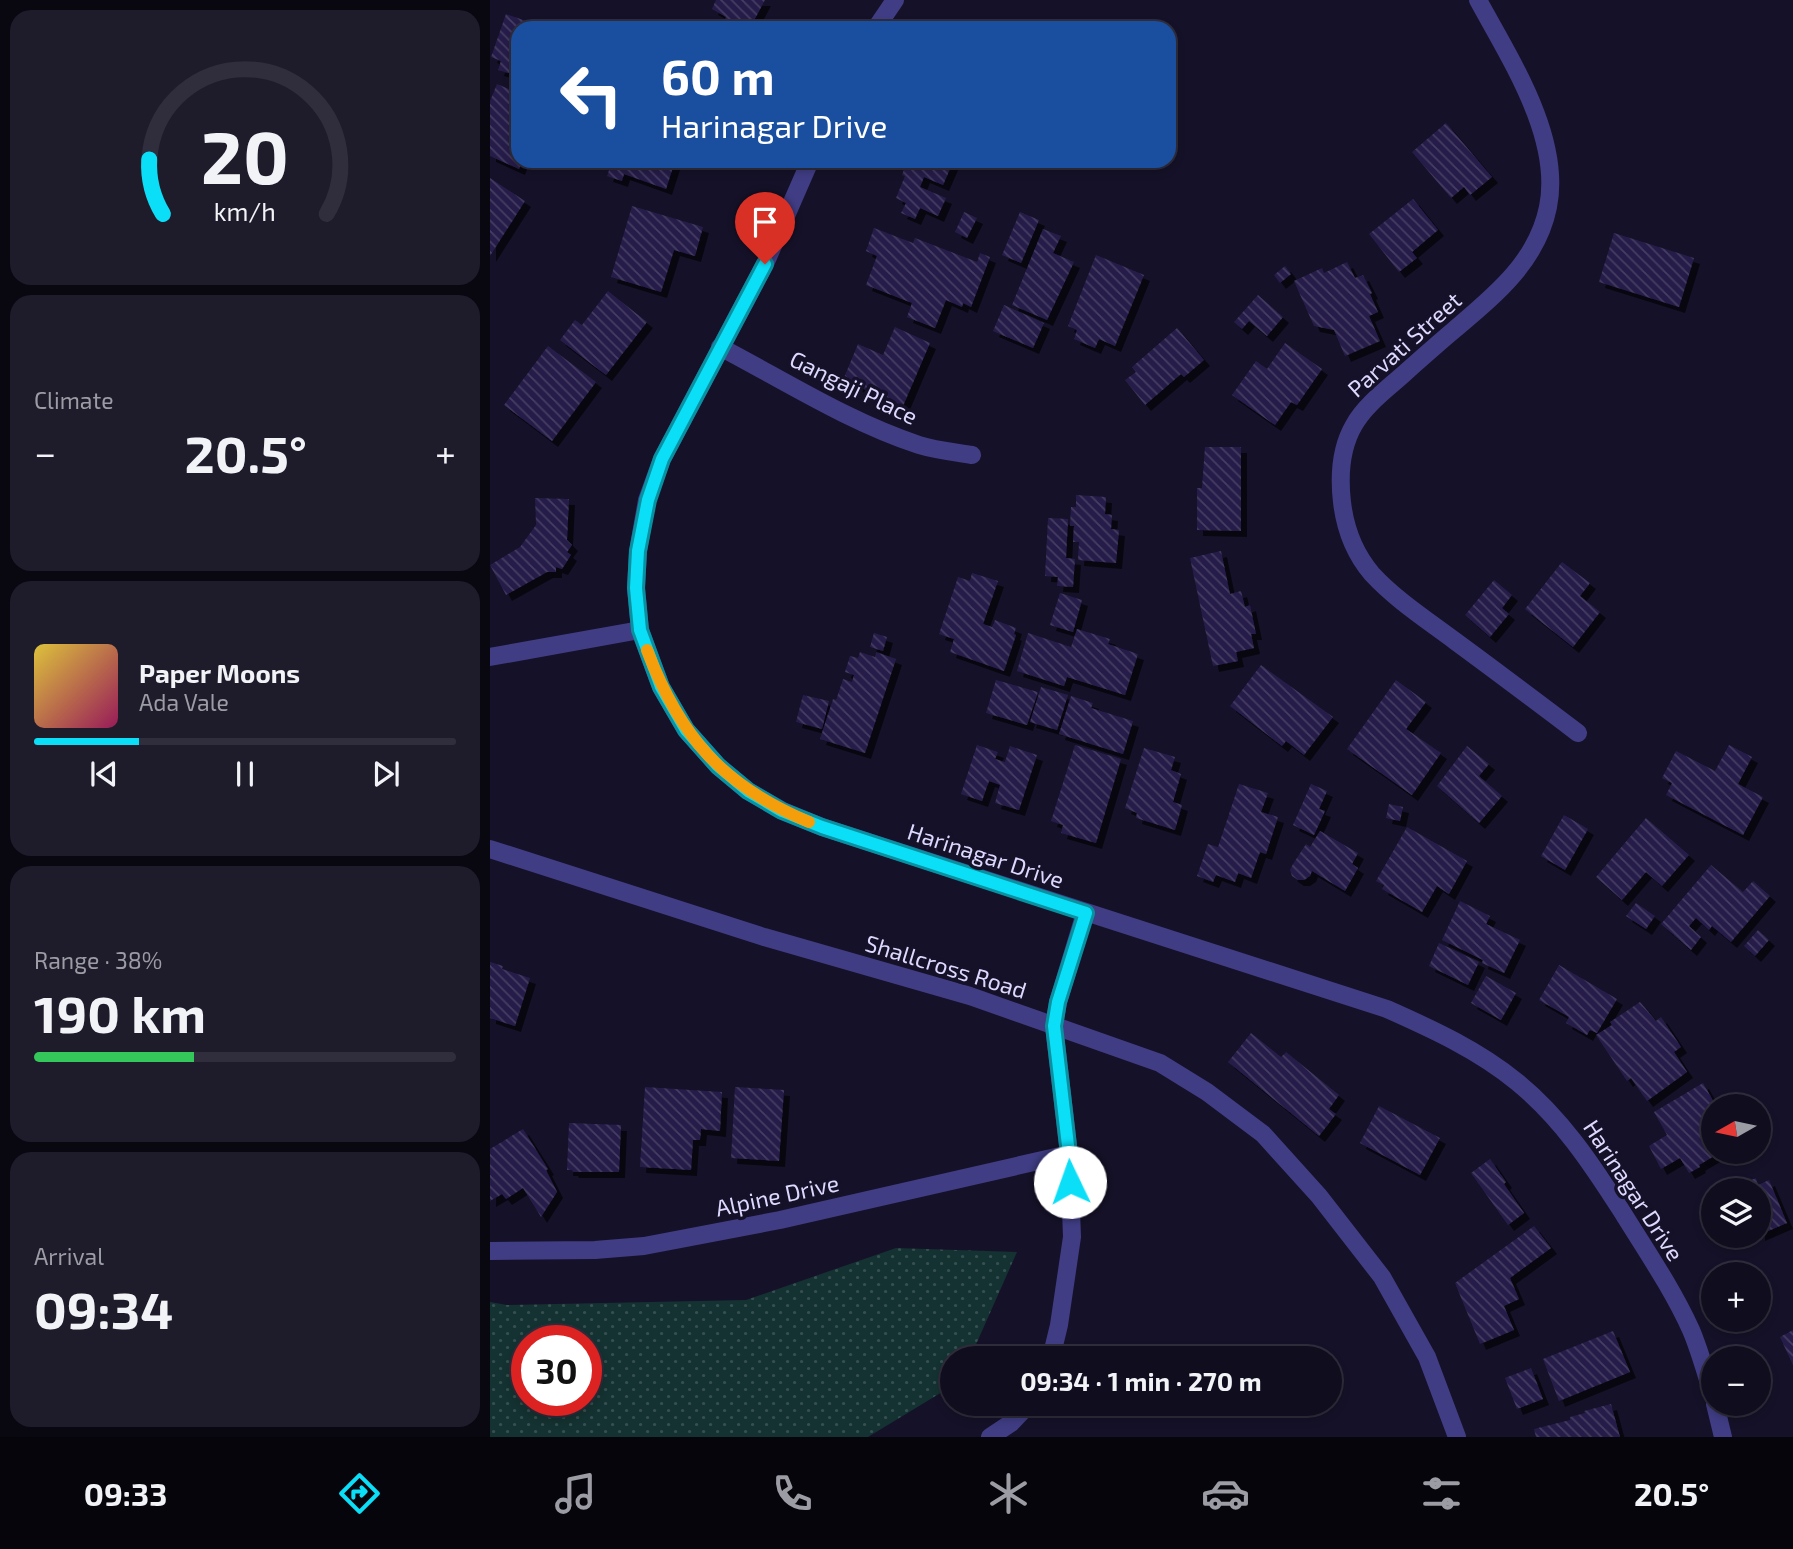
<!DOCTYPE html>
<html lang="en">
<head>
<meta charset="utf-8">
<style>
  body { margin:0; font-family:"Exo 2",sans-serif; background:#1e1b2b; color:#f1f3f6; height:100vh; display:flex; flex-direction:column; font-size:26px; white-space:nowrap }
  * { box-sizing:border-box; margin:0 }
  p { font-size:23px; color:#9c9ca4 }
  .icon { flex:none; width:38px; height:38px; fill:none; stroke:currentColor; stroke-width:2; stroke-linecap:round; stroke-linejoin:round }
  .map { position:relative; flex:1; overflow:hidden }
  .details { display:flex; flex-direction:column; gap:10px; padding:10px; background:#090710; width:490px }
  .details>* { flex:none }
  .hud { position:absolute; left:21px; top:21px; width:665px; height:147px; border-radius:21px; box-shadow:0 4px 10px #0003,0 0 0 2px #302d3c; background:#1a4fa0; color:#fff; overflow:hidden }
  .needle { width:46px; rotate:261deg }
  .tools { position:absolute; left:1211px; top:1094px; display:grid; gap:14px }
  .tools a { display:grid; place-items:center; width:70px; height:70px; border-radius:50%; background:#100d1e; box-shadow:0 4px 10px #0003,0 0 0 2px #302d3c; font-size:35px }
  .speed { position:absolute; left:21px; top:1325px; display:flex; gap:14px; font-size:35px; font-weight:700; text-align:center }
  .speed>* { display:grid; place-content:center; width:91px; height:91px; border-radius:50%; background:#100d1e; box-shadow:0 4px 10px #0003,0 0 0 2px #302d3c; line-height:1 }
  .speed .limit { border:10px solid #d22; background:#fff; color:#111 }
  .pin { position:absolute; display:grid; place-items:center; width:60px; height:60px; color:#fff; margin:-72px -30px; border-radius:50% 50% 50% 0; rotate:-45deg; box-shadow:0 0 7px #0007 }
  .pin .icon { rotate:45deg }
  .me { position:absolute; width:77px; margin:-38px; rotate:357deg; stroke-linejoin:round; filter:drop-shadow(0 0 5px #0008) }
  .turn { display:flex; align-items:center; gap:24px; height:147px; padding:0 35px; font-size:32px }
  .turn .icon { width:91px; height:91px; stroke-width:2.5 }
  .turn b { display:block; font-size:49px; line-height:60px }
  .big { font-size:52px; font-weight:700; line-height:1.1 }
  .details .tile { flex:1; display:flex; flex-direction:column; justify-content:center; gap:10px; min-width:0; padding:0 24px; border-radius:21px; background:#1e1b2b }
  .details .dial { align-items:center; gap:0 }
  .dial svg { height:182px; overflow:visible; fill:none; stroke:#302d3c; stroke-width:7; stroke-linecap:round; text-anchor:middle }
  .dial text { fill:#f1f3f6; stroke:none }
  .song { display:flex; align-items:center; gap:21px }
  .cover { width:84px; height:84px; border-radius:10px; background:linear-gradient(135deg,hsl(50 70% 55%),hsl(330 70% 35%)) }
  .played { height:7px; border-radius:4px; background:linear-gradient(90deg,#0bdff8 25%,#302d3c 25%) }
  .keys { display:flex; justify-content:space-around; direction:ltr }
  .heat { display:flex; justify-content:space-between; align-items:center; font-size:38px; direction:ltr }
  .charge { height:10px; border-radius:5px; background:linear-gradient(90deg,#34c759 38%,#302d3c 0) }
  .trip { position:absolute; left:450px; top:1346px; width:402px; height:70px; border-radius:35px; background:#100d1e; box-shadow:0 4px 10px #0003,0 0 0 2px #302d3c; font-weight:700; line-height:70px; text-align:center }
  .tabs { display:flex; height:112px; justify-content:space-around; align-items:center; background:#06050c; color:#9c9ca4 }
  .tabs .icon { width:49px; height:49px }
  .tabs .active { color:#0bdff8 }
  .tabs b { font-size:32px; color:#f1f3f6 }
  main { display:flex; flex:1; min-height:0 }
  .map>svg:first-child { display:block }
</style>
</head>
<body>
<main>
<section class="details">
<div class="tile dial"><svg viewBox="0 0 100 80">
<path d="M14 69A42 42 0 1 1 86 69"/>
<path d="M14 69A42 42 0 0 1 8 45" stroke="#0bdff8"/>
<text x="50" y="56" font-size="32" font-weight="700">20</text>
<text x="50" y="72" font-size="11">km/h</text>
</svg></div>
<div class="tile"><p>Climate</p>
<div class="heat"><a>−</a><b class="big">20.5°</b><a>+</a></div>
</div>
<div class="tile">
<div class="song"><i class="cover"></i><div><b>Paper Moons</b><p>Ada Vale</p></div></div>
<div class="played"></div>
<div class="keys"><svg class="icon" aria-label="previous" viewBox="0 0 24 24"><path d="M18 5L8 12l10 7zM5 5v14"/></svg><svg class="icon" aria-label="pause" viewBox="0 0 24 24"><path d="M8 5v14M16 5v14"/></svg><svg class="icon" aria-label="next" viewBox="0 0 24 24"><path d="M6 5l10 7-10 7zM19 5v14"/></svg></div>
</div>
<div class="tile"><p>Range · 38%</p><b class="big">190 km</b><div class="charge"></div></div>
<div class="tile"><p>Arrival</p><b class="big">09:34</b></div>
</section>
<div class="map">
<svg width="1303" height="1437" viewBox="0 0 1303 1437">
  <defs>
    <pattern id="grass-dots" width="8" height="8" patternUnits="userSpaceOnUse" patternTransform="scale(1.75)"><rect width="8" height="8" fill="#143231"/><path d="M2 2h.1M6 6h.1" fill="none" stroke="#364f50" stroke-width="1.8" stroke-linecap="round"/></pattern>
    <pattern id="building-back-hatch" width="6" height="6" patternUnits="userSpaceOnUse" patternTransform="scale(1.75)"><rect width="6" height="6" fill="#261d48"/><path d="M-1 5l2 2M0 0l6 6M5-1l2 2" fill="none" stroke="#453d63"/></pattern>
    <filter id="shadow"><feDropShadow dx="6" dy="6" stdDeviation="0" flood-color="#0009"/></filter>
  </defs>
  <rect width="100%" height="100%" fill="#151128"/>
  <path fill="url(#grass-dots)" fill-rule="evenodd" d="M406 1248 527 1252 480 1358H462V1386L378 1437H0V1302L17 1305 256 1300ZM37 1340H96V1400H37Z"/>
  <g fill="url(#building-back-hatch)" filter="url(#shadow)">
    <path d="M226 0H275L260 28H240L233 24 236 17 222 9Z"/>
    <path d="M16 14 42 23 40 28H28V76L8 70 11 61 1 57Z"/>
    <path d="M7 84 28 93V161H32L29 169 0 156V101Z"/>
    <path d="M956 123 1002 177 980 195 974 187 961 198 922 152Z"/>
    <path d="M122 161H185L176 189 134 174 132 181 117 176Z"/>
    <path d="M417 161 463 162 453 185 434 177 430 187 456 198 448 216 430 208 425 219 411 213 416 203 406 198 415 176 412 175Z"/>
    <path d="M0 178 35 201 0 256Z"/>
    <path d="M923 199 948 230 922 252 927 258 909 272 879 234Z"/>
    <path d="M142 206 213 227 205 256 184 250 171 292 121 277Z"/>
    <path d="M474 212 487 218 477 238 465 232Z"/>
    <path d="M530 212 549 220 531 263 512 255Z"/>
    <path d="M384 228 423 243 425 238 487 262 490 253 500 257 481 307 473 303 472 307 456 300 445 328 417 317 422 303 376 285 387 256 376 251Z"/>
    <path d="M553 229 571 236 563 253 584 262 557 320 522 305Z"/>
    <path d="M1124 233 1204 258 1189 307 1109 282Z"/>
    <path d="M606 255 654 275 625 346 609 339 605 348 584 339 587 330 578 326Z"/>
    <path d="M857 262 865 278 873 275 882 293 880 294 888 312 879 316 890 341 855 356 844 330 824 326 804 281 832 268 834 273Z"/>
    <path d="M795 266 801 274 790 283 784 275Z"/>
    <path d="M118 291 157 322 116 375 70 340 85 320 92 325Z"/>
    <path d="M768 295 793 317 777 336 759 321 752 329 744 322Z"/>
    <path d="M514 305 554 323 543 348 503 331Z"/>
    <path d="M405 327 440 343 413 406 353 380 368 344 393 355Z"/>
    <path d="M687 328 714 360 694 377 691 374 655 405 635 380 646 372 642 367Z"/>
    <path d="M795 343 832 369 807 405 801 402 785 425 742 395 766 361 777 369Z"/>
    <path d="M58 346 106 382 62 441 14 405Z"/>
    <path d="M715 447H751V531L707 530V488H712Z"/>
    <path d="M586 495 616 497 615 514 622 515 621 529 629 530 626 563 588 560 589 542H583L584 526H580L581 507H586Z"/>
    <path d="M45 498 79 499 77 540 82 545 77 552 81 555 72 569 66 567V572H57L16 595 0 565 30 547 46 525Z"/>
    <path d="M558 518 578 519 576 558 585 559 583 587 567 586 568 577 555 576Z"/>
    <path d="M731 551 740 594 751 591 755 607 760 605 766 634H761L764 648 746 652 748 661 723 666 700 558Z"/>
    <path d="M1072 562 1100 583 1090 596 1110 612 1083 647 1035 609Z"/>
    <path d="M482 573 508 581 493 624 502 627 505 620 526 628 524 634 526 635 514 671 460 652 464 639 449 634 468 577 480 581Z"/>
    <path d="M1004 580 1022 595 1012 608 1019 614 1000 637 975 615Z"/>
    <path d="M570 593 592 600 583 632 560 625Z"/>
    <path d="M587 629 620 639 618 644 648 654 635 695 577 677 574 686 527 671 538 633 581 647Z"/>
    <path d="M384 633 397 637 393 651 380 647Z"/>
    <path d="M370 652 385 657 386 652 406 659 375 753 330 739 343 699 346 700 353 679 362 682 364 675 355 672 360 656 368 658Z"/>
    <path d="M771 665 843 717 814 755 796 741 792 746 740 706Z"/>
    <path d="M506 680 548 692 537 725 496 713Z"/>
    <path d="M906 680 936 702 916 729 951 753 922 795 857 749Z"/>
    <path d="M551 687 578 695 567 730 540 722Z"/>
    <path d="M313 695 339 701 332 729 306 722Z"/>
    <path d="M581 696 603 703 601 708 643 721 633 754 569 734Z"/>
    <path d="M487 745 508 752 505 759 515 762 520 746 547 755 529 810 505 803 510 785 499 781 492 801 471 794Z"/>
    <path d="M585 745 631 759 606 843 571 833 573 825 561 821Z"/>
    <path d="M1239 745 1262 757 1248 784 1273 797 1253 835 1176 795 1182 783 1172 778 1186 751 1225 771Z"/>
    <path d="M977 746 999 764 989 776 1012 796 989 823 947 786Z"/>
    <path d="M654 748 685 757 681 770 691 774 683 802 692 805 685 830 646 818 647 813 635 808Z"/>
    <path d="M749 784 778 793 771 812 788 817 776 854 770 852 761 878 748 873 745 882 726 875 723 882 707 876 718 844 728 847Z"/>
    <path d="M821 784 837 791 829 809 835 811 824 835 803 825Z"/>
    <path d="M899 804 913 807 910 821 896 818Z"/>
    <path d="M1074 815 1098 829 1075 870 1051 856Z"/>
    <path d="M1156 818 1199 855 1172 886 1156 872 1132 900 1106 877Z"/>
    <path d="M917 827 977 861 959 894 947 886 932 912 892 889 894 885 886 881Z"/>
    <path d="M830 831 868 853 862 864 868 868 855 891 822 871 820 876 814 880H808L802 876 800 870 803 864 816 844 820 847Z"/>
    <path d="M1221 865 1253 892 1263 881 1280 896 1241 942 1222 926 1219 930 1206 918 1199 926 1211 937 1201 950 1171 924Z"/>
    <path d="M970 901 1000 916 996 924 1030 940 1014 973 992 963 993 960 952 940Z"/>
    <path d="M1146 903 1165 916 1156 929 1136 916Z"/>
    <path d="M1268 930 1279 940 1265 956 1254 946Z"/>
    <path d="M949 943 989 962 978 985 939 966Z"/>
    <path d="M0 962 13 966 12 969 40 978 25 1026 0 1018Z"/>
    <path d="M1069 965 1127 999 1107 1033 1100 1030 1097 1035 1076 1023 1079 1017 1049 1000Z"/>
    <path d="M996 976 1026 993 1011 1020 981 1003Z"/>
    <path d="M1150 1002 1166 1021 1171 1017 1191 1047 1184 1052 1197 1072 1157 1101 1141 1078 1137 1081 1106 1035 1122 1025 1120 1022Z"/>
    <path d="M761 1033 791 1057 796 1052 849 1095 839 1109 846 1114 829 1136 738 1062Z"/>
    <path d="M1213 1083 1226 1106H1223V1152H1231L1209 1165 1210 1167 1199 1173 1190 1158 1171 1169 1159 1146 1177 1135 1164 1112Z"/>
    <path d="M155 1087 232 1092 230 1131 211 1129 210 1140H203L201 1170 150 1167Z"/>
    <path d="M245 1087 294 1090 289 1161 241 1158Z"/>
    <path d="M889 1106 950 1138 930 1175 870 1143Z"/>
    <path d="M79 1123 131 1125 129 1172H83L82 1170H77Z"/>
    <path d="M33 1129 58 1169 56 1170 67 1192 51 1217 33 1188 16 1199 12 1194 0 1201V1149Z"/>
    <path d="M1000 1159 1016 1182 1014 1184 1034 1213 1018 1225 981 1173Z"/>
    <path d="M1266 1178 1268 1185 1279 1180 1297 1223 1269 1235V1190H1251L1249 1185Z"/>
    <path d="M1044 1226 1061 1248 1020 1278 1029 1299 1014 1306 1024 1330 990 1344 965 1283Z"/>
    <path d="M1303 1330V1365L1290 1337Z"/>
    <path d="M1123 1331 1140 1372 1069 1401 1053 1359Z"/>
    <path d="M1041 1368 1053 1399 1027 1409 1015 1378Z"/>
    <path d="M1121 1404 1130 1437H1046L1044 1429 1080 1420V1417L1095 1413 1094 1411Z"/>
  </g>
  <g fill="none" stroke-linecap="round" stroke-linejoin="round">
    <g stroke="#403d85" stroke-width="18">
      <path d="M988 0C1020 59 1072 138 1058 207 1047 262 1004 296 964 330 945 346 926 363 908 379 893 392 874 407 864 425 850 449 849 476 852 502 855 528 865 554 882 574 906 600 937 620 965 641 1006 671 1047 702 1088 733"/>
      <path d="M386 28 405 0"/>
      <path d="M320 161 275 264 172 459 157 500 148 551 146 588 150 630 171 687 196 730 228 766 258 791 293 811 332 827 897 1009C942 1029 988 1050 1027 1082 1071 1118 1101 1163 1131 1210 1155 1249 1182 1288 1201 1330 1210 1351 1216 1374 1223 1396"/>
      <path d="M230 347C295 381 359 422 429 445 445 450 464 452 482 455"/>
      <path d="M0 657 150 630"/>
      <path d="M0 849 274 937 480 996 670 1063 717 1092 773 1134 829 1196 892 1277 937 1357 967 1437"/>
      <path d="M0 1251 105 1250 154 1246 290 1220 579 1154"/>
      <path d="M561 1358 569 1325 582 1237 579 1154 564 1026 568 1002 595 913"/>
      <path d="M1225 1404 1233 1437"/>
      <path d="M500 1437 521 1423 539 1404"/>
    </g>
  </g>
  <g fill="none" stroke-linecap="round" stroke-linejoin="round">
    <defs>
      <path id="route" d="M275 264 172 459 158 500 148 551 146 588 150 630 171 687 196 730 228 766 258 791 292 811 332 827 596 913 568 1002 564 1026 579 1154 580 1182"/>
    </defs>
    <use href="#route" stroke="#0791a1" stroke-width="18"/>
    <use href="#route" stroke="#0bdff8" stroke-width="12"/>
    <path stroke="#f59e0b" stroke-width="12" d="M157 650C190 737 233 786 319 822"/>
  </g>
  <g text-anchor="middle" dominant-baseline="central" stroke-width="7" stroke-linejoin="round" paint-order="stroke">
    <g font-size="23" fill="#ddd9fe" stroke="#151128">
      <text transform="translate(914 344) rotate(-42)">Parvati Street</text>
      <text transform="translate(364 387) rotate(26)">Gangaji Place</text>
      <text transform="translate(496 855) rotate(18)">Harinagar Drive</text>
      <text transform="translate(456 966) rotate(17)">Shallcross Road</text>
      <text transform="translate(1144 1190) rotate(57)">Harinagar Drive</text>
      <text transform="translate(287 1195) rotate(-12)">Alpine Drive</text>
    </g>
  </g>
</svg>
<div class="tools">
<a><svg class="needle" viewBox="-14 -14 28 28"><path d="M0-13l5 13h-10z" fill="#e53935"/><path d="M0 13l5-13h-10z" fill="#9c9ca4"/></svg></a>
<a><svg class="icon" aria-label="layers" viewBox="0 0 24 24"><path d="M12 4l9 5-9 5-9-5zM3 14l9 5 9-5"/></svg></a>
<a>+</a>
<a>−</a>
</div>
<div class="speed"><div class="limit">30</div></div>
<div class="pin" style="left:275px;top:264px;background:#d93025"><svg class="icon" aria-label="arrive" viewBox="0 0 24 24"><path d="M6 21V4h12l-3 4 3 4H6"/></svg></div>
<svg class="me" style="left:580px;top:1182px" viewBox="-20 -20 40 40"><circle r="19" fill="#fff"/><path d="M0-13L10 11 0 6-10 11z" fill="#0bdff8"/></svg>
<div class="trip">09:34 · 1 min · 270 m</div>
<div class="hud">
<div class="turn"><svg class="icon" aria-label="left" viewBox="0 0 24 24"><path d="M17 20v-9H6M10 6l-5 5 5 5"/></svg><div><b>60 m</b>Harinagar Drive</div></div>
</div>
</div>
</main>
<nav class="tabs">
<b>09:33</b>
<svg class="icon active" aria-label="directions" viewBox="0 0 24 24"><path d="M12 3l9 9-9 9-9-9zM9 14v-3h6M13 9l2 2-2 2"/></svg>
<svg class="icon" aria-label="music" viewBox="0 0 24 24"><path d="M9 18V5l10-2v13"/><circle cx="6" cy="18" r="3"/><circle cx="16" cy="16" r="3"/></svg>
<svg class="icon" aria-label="phone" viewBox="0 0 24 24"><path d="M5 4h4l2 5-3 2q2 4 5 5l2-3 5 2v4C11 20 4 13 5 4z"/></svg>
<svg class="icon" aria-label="climate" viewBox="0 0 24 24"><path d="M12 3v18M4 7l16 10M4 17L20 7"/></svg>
<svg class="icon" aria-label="car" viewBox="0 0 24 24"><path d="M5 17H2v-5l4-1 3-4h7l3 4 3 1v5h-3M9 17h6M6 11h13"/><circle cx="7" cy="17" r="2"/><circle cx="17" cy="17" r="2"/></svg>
<svg class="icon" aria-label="filters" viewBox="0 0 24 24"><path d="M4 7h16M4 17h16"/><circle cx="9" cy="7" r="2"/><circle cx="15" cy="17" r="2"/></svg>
<b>20.5°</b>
</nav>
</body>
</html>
